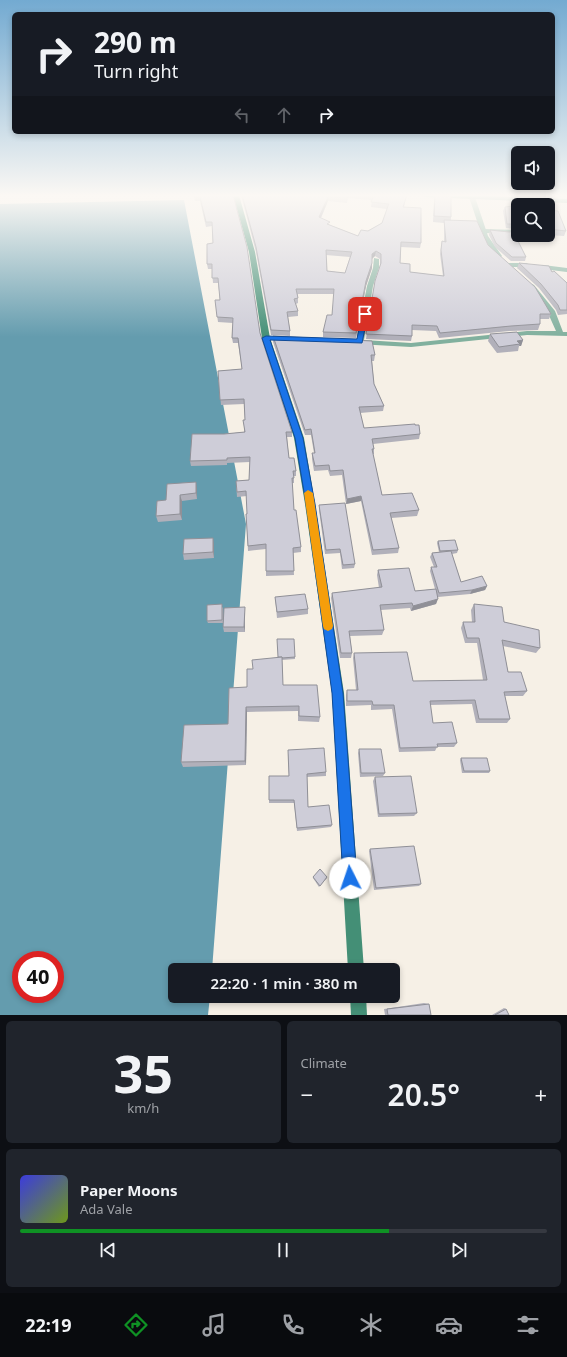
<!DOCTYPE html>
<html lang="en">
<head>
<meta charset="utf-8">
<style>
  body { margin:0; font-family:"Noto Sans",sans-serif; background:#20242c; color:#f1f3f6; height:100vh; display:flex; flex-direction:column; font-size:15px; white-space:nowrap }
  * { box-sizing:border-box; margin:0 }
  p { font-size:13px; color:#9ea1a6 }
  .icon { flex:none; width:22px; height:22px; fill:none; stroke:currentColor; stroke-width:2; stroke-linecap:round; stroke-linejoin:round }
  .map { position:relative; height:1015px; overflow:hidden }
  .details { display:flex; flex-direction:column; gap:6px; padding:6px; background:#0d0f14; flex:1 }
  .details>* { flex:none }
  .top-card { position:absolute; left:12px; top:12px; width:543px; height:122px; border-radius:6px; box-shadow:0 2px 6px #0003; background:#171b24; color:#f1f3f6; overflow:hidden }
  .fabs { position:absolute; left:511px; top:146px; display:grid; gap:8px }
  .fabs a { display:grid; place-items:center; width:44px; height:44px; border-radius:6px; background:#171b24; box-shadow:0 2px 6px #0003; font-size:20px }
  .speed { position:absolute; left:12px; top:951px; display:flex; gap:8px; font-size:20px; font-weight:700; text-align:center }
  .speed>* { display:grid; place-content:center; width:52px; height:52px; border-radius:50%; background:#171b24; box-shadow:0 2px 6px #0003; line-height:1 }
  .speed .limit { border:6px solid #d22; background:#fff; color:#111 }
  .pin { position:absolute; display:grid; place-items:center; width:34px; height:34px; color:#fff; margin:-17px; border-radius:8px; box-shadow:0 2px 6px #0006 }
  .me { position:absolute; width:44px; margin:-22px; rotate:356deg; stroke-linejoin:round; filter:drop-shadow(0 0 3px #0008) }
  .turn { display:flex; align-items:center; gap:14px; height:84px; padding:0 16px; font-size:18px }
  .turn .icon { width:52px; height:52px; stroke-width:2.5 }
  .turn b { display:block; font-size:28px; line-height:34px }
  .lanes { display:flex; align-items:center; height:38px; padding:0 16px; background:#0003; justify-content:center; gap:20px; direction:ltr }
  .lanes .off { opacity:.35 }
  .big { font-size:30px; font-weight:600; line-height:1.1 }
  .details .tile { flex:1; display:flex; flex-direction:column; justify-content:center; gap:6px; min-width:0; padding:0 14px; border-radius:6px; background:#20242c }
  .details .dial { align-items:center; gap:0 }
  .dial b { font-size:52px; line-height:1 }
  .song { display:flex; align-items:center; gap:12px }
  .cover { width:48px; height:48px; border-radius:6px; background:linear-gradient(135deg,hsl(240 70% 55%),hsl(80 70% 35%)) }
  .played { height:4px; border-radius:2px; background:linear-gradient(90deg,#0f9224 70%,#363941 70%) }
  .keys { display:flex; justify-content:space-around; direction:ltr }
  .heat { display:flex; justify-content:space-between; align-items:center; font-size:22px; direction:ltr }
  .details .tiles { flex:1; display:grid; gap:6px; grid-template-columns:1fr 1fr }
  .tile:last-child { grid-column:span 2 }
  .trip { position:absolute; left:168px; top:963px; width:232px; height:40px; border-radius:6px; background:#171b24; box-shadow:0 2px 6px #0003; font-weight:600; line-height:40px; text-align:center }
  .tabs { display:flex; height:64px; justify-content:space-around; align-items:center; background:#090b0e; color:#9ea1a6 }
  .tabs .icon { width:28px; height:28px }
  .tabs .selected { color:#0f9224 }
  .tabs b { font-size:18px; color:#f1f3f6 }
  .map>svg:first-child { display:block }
</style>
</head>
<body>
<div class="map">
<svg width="567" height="1015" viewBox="0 0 567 1015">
  <rect width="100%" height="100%" fill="#f6f0e6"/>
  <path fill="#649cae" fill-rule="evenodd" d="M184 200 246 524 212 970H175V996H210L208 1015H0V204ZM21 960H55V994H21Z"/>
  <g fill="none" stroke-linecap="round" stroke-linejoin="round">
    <g stroke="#81b09e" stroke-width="4">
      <path d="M483 231 518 232"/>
      <path d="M509 265H526"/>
      <path d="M543 267 567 270"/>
    </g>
    <g fill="#81b09e" fill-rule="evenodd">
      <path d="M472 195 475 197 488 236 502 256 501 257H497L482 236 469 197Z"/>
      <path d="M374 258 379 259V268L373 286 364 340 411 343 527 331H556L547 311 529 286 532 284 534 285 555 311 563 332H567V336L527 335 411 347 357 344 356 342 367 286 373 268Z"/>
    </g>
    <g fill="#448f76" fill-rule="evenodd">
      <path d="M233 195H239L255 252 270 338 304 438 315 504 344 693 364 970H348L332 693 305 504 294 438 262 338 249 252Z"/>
      <path d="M422 195H463L567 199V203L425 197Z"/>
      <path d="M350 996H366L367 1015H351Z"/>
    </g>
  </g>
  <g fill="#b1b0ba" fill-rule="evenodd">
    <path d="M39 195H57L40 196Z"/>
    <path d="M194 195H233L260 333 292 432V437H287L289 458 296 471V476H294V483H292L294 510 301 547V552L293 553 294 575 266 576V549L248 551 246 514H247V496L237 497 236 481 249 480 250 462 227 463V465L191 466 190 461 224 434 244 432 245 420 244 404 221 405 218 371 242 369 238 343H233L232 338 233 323 218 322 215 300H220L218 283H213L212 269H208L207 264 213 243 212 226 206 227 200 201H195Z"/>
    <path d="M241 195H407L404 207 421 243 420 248 401 247 400 263 410 272 443 276 440 254 442 241 444 242V223L433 222 434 201 435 195 451 217V220L488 245 551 314 549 319H540V324L538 330 509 331 439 338 436 331 412 330V336L411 341 366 339 375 281 380 265V259L375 256 372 258V268L366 286 356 338 323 337V332L332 315 334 294H298V303L296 304 298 311V316L288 317 290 331V336L271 335 256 252ZM348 198 372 200 371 207 387 209 382 223 358 236 330 225 321 218 328 201 347 203ZM326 255 350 257 345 273 327 271Z"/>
    <path d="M505 207 518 212V229L506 228 503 211Z"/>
    <path d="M548 210 566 231 564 236 548 235Z"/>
    <path d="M490 230 509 232 526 236 525 241 517 240 526 257 525 261H511L495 247 489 235Z"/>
    <path d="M519 263 552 272 567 283V314L558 315 556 310 539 288 517 268Z"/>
    <path d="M490 334 523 340 521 346H519L518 351 497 353 488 341Z"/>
    <path d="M273 336 375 355 374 361H372L374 384 384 406 383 411 360 413 364 428 420 434 419 439 373 444 374 449V454H373L382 495 419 510 417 516 391 518 399 548 398 553 372 555 361 501 346 504 342 475 330 476 328 470 314 471 312 459V453H314L311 435H305L273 342Z"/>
    <path d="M197 488V499L182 501V520L158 522 156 516 166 500Z"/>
    <path d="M319 505 355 564 354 568 342 569 340 553 325 554 319 510Z"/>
    <path d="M438 541 458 550 457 553 452 554 461 582 487 586 485 590 470 594 438 597 436 604 411 611 410 608 381 610 384 630 382 635 350 636 352 653 351 658H340L331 598 332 593 379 588 377 575 378 570 415 591 435 589 430 571 431 567H434L430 557 432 553 439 552 437 543Z"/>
    <path d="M214 544V558L184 560 183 554Z"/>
    <path d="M275 597 308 609V614L277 618Z"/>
    <path d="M474 604 504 622 540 648 536 653 503 646 508 672 527 691 523 696H505L510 719 507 723H476L472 704 430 705 433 723 457 743 454 747H437L435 751 399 752 392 709 371 710V705L346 706V695L347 690H356L353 658 354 653 413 681 483 680 477 643H465L461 628 463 622H472L471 610Z"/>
    <path d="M223 607V623H208L207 621Z"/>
    <path d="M245 613V632H224L223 627Z"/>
    <path d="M278 657H295V659L282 660 283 685 320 717 319 722 298 721V711L247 712 246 765 183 767 181 762 228 724 247 687 253 669Z"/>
    <path d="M359 749 385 773 383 776 360 777 358 753Z"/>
    <path d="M288 754 326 772V776L307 777 308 807 332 825 331 827 297 831 294 803H269V800L289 776Z"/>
    <path d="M461 758 490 771 489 773H462L460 760Z"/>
    <path d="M375 777 417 813 414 816 378 817 373 781Z"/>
    <path d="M370 849 421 884 419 886 374 890 369 851Z"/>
    <path d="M313 877 327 878 319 887 313 878Z"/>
    <path d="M424 1003 429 1004 431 1015H385L384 1009Z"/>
    <path d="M504 1008 506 1009 509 1015H492Z"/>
  </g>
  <g fill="#909097">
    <path d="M328 197V201L319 222V217Z"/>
    <path d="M376 251 375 256 372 259V254Z"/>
    <path d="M372 263V268L366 286 356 338 366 281Z"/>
    <path d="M523 340 521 346H519L520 344 517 341Z"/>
    <path d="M196 482 197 488V499L196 493Z"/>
    <path d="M180 495 182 501V520L180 514Z"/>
    <path d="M361 496V501L346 504 347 499Z"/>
    <path d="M213 538 214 544V558L213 552Z"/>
    <path d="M487 586 485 590 470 594 472 590Z"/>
    <path d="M438 599 436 604 411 611 413 606Z"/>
    <path d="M245 607V632L244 627Z"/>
    <path d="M246 707 247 712 246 765 245 761Z"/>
  </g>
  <g fill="#cecdd8" stroke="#909097" fill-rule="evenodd">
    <path d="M194 195H233L247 247 260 333 292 432H286L289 458H294L296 471H293L294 478H292L294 510H296L301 547 293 548 294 571H266V544L248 546 246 514H247L246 491 237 492 236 481 249 480 250 457 227 458V460L190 461 192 434H224L245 432 243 420H245L244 399 220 400 218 371 242 369 238 338H232L233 318 217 317 215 300H220L218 278H212V264H207V244L213 243 212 222H206L200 197H194Z"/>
    <path d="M242 195H348L347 198 328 197 319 217 330 222 327 224 358 236 361 230 368 231 382 223 388 206 389 204 371 202 374 195H368H407L403 207 421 208V243L401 242 400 263 410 264V272L444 276 441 250 442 241 446 242 444 220 477 221 488 245 535 287 551 314H540V324L511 326 440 333 437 326 412 325V336L366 334 375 281 381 263V254L376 251 372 254V263L366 281 356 333 323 332 327 315H332L334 289H296L298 298 294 299 298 311 287 312 290 331 271 330 256 247ZM326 250 352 252 345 273 327 271Z"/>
    <path d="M435 195 451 196V217L434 216Z"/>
    <path d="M513 206 518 212V224H507L505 207Z"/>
    <path d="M548 210 558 211 566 231 548 229Z"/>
    <path d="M490 230 509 232 518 231V235H526V236L515 235 526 257H512L496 243Z"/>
    <path d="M519 263 549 266 552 272 554 271 567 283V310H560L558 305 541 284Z"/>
    <path d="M517 332 523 340 517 341 520 344 499 347 490 334Z"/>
    <path d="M273 336 372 341 375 355H371L374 384 384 406 359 407 364 428 415 424V425H419L420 434 372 439 374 449H372L382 495 412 493 419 510 390 513 399 548 373 550 361 496 347 499 343 470 330 471 329 465 315 466 312 453H315L311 429 305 430Z"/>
    <path d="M196 482V493L180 495V514L156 516 157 501 166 500 167 484Z"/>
    <path d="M345 503 355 564 343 565 340 549 326 550 319 505Z"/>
    <path d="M213 538V552L183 554 184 539Z"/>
    <path d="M455 540 458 550 440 551 438 541Z"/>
    <path d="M451 551 461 582 482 576 487 586 472 590 439 593 431 567H437L432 553Z"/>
    <path d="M409 568 415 591 436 589 438 599 413 606 412 603 380 605 384 630 349 631 352 653H341L332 593 382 587 378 570Z"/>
    <path d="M305 594 308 609 277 612 275 597Z"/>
    <path d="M222 604V620L207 621V605Z"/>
    <path d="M474 604 502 607 504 622 539 630 540 648 502 640 508 672H521L527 691 504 692 510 719H479L475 700 430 701 433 723 452 722 457 743 437 744 438 747 400 748 394 705H373L372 701H347V690H358L354 653 407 652 413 681 487 680 479 638H467L463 622H475Z"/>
    <path d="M245 607 244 627H223L224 608Z"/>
    <path d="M277 639H294L295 657 282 658V657H278Z"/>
    <path d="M282 657 283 685H317L320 717 299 716V706L246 707 245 761 181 762 184 725 228 724 229 688 247 687V669H253L252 660Z"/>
    <path d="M324 748 326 772 307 774 308 807 329 805 332 825 297 828 294 800H269V776H289L288 750Z"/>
    <path d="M359 749H381L385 773H361Z"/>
    <path d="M461 758H487L490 771H464Z"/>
    <path d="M411 776 417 813 379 814 375 777Z"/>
    <path d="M414 846 421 884 376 888 370 849Z"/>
    <path d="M320 869 327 877 320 886 313 877Z"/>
    <path d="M429 1004 431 1015H388L387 1009Z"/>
    <path d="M506 1009 509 1015H495Z"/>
  </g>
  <linearGradient id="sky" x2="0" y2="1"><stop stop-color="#73aad1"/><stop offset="0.58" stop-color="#fbf8f4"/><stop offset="1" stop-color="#fbf8f4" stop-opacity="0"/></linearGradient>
  <rect width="567" height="337" fill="url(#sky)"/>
  <path fill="#1a73e8" stroke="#114b97" d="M362 312 368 314 362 343 270 340 303 438 315 504 343 693 357 878 355 882 350 884 345 882 343 878 332 693 306 504 295 438 262 338 266 336 357 339Z"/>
  <path fill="#f59e0b" d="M308 490 313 493 333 626 332 629 328 631 324 629 323 626 304 493Z"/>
</svg>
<div class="fabs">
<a><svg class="icon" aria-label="sound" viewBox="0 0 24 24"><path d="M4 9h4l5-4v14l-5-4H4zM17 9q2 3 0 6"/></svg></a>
<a><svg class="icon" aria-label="search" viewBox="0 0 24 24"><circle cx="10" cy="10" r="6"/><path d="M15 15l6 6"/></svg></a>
</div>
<div class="speed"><div class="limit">40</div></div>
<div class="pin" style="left:365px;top:314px;background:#d93025"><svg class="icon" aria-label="arrive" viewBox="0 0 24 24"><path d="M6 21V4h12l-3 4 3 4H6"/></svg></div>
<svg class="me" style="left:350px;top:878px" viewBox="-20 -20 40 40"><circle r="19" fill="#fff"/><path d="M0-13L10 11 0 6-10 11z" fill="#1a73e8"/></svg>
<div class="trip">22:20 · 1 min · 380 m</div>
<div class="top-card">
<div class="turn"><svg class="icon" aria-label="right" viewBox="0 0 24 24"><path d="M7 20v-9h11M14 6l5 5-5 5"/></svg><div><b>290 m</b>Turn right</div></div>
<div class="lanes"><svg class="icon off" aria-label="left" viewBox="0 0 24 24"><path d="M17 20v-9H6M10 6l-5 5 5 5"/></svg><svg class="icon off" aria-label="ahead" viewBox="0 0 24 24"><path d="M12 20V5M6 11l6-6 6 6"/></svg><svg class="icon" aria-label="right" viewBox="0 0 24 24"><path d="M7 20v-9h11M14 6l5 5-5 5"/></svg></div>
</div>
</div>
<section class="details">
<div class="tiles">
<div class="tile dial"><b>35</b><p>km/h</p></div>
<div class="tile"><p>Climate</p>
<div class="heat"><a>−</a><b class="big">20.5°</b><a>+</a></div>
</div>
<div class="tile">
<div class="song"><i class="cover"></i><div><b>Paper Moons</b><p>Ada Vale</p></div></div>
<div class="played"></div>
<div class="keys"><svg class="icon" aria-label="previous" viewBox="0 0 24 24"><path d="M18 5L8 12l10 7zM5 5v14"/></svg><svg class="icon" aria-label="pause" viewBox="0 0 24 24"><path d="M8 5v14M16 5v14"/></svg><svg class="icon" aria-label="next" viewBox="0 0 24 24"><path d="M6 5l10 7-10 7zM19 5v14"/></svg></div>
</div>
</div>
</section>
<nav class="tabs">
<b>22:19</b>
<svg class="icon selected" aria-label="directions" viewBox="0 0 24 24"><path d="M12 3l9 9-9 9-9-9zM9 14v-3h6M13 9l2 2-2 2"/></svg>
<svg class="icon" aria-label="music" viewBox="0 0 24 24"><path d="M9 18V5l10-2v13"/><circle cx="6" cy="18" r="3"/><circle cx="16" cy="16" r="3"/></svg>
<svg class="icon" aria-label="phone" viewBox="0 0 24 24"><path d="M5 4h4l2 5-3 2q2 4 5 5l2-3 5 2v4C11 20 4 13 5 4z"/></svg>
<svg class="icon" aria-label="climate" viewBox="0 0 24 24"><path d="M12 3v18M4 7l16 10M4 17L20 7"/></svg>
<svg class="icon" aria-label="car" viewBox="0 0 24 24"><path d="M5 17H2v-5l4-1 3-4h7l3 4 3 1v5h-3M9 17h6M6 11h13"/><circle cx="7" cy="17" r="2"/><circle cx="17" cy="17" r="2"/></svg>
<svg class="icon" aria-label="filters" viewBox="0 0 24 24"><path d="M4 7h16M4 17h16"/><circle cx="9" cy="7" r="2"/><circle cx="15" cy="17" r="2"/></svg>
</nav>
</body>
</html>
